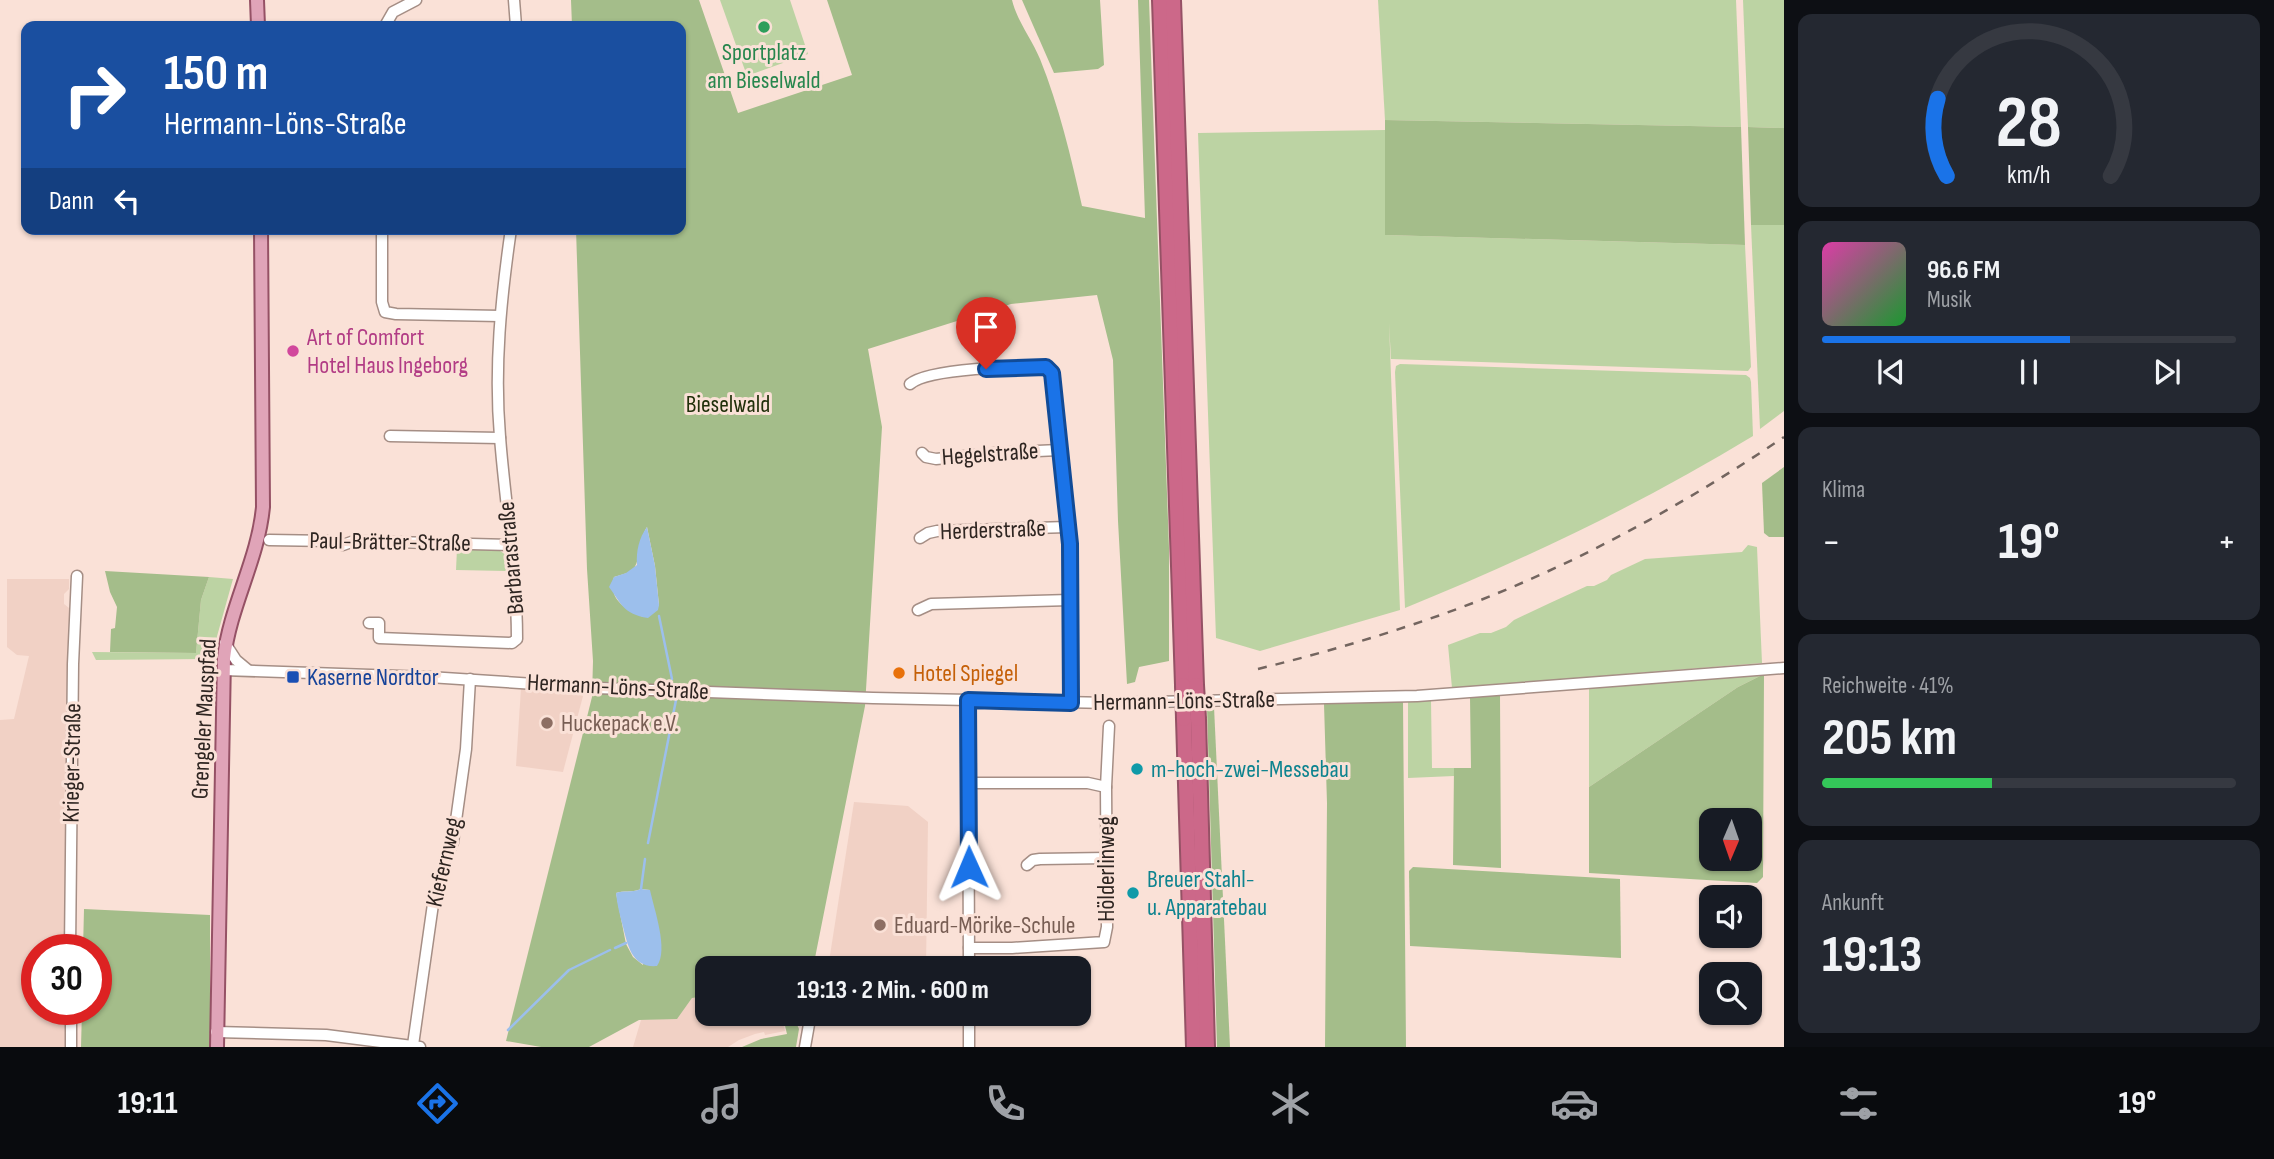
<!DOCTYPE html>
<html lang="de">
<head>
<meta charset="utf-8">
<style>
  body { margin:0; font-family:"Sofia Sans Condensed",sans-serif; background:#242831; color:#f1f3f6; height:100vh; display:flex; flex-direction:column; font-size:26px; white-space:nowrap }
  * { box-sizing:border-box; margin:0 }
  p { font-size:23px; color:#9ea1a6 }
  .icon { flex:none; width:38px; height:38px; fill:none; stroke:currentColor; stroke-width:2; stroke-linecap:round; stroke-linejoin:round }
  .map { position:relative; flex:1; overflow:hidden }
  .side { display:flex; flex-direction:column; gap:14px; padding:14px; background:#0d0f14; width:490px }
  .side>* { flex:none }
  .top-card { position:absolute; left:21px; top:21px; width:665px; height:214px; border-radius:14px; box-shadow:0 2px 5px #0004; background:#1a4fa0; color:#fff; overflow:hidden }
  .needle { width:46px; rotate:182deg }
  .buttons { position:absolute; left:1699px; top:808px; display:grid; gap:14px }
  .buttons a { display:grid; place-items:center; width:63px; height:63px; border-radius:14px; background:#171b24; box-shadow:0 2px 5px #0004; font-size:35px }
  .speed { position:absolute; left:21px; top:934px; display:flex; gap:14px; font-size:35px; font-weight:700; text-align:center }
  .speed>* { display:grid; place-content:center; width:91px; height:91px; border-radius:50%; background:#171b24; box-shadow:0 2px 5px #0004; line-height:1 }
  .speed .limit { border:10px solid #d22; background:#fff; color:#111 }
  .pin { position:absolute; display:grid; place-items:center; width:60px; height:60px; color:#fff; margin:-72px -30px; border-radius:50% 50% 50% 0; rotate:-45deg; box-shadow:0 0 7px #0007 }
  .pin .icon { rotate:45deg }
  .me { position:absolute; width:77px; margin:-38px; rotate:359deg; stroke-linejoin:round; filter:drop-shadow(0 0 5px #0008) }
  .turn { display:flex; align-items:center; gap:24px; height:147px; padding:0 28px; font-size:32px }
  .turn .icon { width:91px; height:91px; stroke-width:2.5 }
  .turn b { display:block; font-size:49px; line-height:60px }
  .then { display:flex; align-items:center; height:66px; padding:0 28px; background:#0003; gap:14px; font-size:26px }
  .big { font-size:52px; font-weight:700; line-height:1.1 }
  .side .widget { flex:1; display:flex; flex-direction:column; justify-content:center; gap:10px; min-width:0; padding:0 24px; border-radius:14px; background:#242831 }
  .side .dial { align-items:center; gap:0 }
  .dial svg { height:182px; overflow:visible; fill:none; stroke:#363941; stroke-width:7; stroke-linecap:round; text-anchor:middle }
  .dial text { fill:#f1f3f6; stroke:none }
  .song { display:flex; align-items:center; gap:21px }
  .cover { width:84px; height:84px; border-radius:10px; background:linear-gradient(135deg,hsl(320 70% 55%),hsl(130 70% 35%)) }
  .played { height:7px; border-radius:4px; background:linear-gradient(90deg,#1a73e8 60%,#363941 60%) }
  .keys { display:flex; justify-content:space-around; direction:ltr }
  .heat { display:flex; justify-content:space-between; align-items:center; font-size:38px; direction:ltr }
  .charge { height:10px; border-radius:5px; background:linear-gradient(90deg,#34c759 41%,#363941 0) }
  .trip { position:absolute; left:695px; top:956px; width:396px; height:70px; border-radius:14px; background:#171b24; box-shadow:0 2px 5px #0004; font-weight:700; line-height:70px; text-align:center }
  .dock { display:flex; height:112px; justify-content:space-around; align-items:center; background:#090b0e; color:#9ea1a6 }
  .dock .icon { width:49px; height:49px }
  .dock .on { color:#1a73e8 }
  .dock b { font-size:32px; color:#f1f3f6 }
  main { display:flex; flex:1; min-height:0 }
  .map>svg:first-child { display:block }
</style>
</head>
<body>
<main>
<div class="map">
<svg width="1784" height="1047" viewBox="0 0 1784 1047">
  <rect width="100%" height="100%" fill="#fae1d7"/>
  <g fill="#f1d1c5">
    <path d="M7 579H69V589L64 594V604L69 608 67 950H37V1010H67V1047H0V720L14 719 29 656 17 655 7 647Z"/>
    <path d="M521 688 580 692 583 696 563 772 516 766Z"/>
    <path d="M854 802 908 806 928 822 926 968H828Z"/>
    <path d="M707 996V1013H780L785 1031 765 1035 764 1032 755 1034 739 1040 728 1047H633L641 1020 677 1018 692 998Z"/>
  </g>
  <g fill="#bcd3a3">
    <path d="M720 0H790L808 54 747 76Z"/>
    <path d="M1378 0H1736L1741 127 1385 120Z"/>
    <path d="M1743 0H1784V128L1748 127Z"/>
    <path d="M1385 130V235L1745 245 1751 367 1748 371 1391 359 1389 323 1400 610 1260 651 1216 638 1198 133Z"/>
    <path d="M1751 225H1784V411L1760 429Z"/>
    <path d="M1400 364 1746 375 1750 378 1751 382 1753 436C1641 504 1526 559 1405 608L1395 372 1396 366Z"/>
    <path d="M1748 545 1757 547 1762 663 1452 688 1448 645 1480 633H1491L1506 627 1514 620 1550 603 1587 586H1594L1607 580 1611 575 1645 559 1742 552Z"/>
    <path d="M457 549 499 550 507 556 506 571 456 570Z"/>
    <path d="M209 577 233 579 214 647H205V659L96 660 92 652 196 653 201 600Z"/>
    <path d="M1764 674 1738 687 1589 787V688Z"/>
    <path d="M1431 700 1432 768H1454V776L1408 778V702Z"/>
  </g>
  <g fill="#a4bd8a" fill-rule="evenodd">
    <path d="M571 0H699L738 113 852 75 827 0H1012C1017 21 1032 39 1040 59 1059 106 1071 157 1082 206L1145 218 1138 0H1149L1169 548V661L1139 667 1135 682 1127 684 1118 521 1113 360 1097 295 1011 304 868 349 882 427 865 706 813 968H707V996L692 998 677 1019 639 1020 589 1047H541L506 1041 592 697 593 661 587 569 576 229H681V26H572ZM647 527 655 566 659 605 656 610 643 617C625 609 608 600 614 577 619 575 626 574 631 571 641 565 638 540 647 527ZM641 889 650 890 643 965 633 957 626 944 616 893C623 890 631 893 641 889Z"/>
    <path d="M1022 0H1100L1104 65 1098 69 1054 73Z"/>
    <path d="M1385 120 1741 127 1745 245 1385 235Z"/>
    <path d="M1748 127 1784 128V225H1751Z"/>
    <path d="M1784 467V537H1769L1764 533 1762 483Z"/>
    <path d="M105 571 209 577 201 600 196 653 110 652 111 629 115 628 117 607 110 592Z"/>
    <path d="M1764 674 1763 877 1757 883 1589 873V787L1738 687ZM1712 821H1750V859H1712Z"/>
    <path d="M1500 695 1501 868 1453 865 1454 768H1471L1470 697Z"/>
    <path d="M1403 702 1406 1047H1325L1327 803 1324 704Z"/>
    <path d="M1207 707H1214L1230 1047H1217Z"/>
    <path d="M1413 867 1620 879 1621 958 1410 946 1409 871Z"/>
    <path d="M84 909 210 915V1047H81L82 1010H96V950H83Z"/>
    <path d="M782 1013H792L799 1029 796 1047H742L761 1039 787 1034Z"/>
  </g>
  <g fill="#9cbfec">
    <path d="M647 527 655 566 659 605 658 610 648 618C623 614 621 603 609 587L614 577 626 573 637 565C636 551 639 538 647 527Z"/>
    <path d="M641 889 650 890C654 909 669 950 657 966 632 968 628 946 623 927 620 916 617 904 616 893 623 890 631 893 641 889Z"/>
  </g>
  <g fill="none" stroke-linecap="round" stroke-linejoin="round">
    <g stroke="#9cbfec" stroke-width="2.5">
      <path d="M659 616 672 679"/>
      <path d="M648 843 676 700"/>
      <path d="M641 889 645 859"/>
      <path d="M615 948 626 943"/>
      <path d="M508 1030 569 970 610 950"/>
    </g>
    <defs>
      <g id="minor">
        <path d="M514 0 516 26"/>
        <path d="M385 26 393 12 416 0"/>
        <path d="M382 229V302L385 312 396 314 500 316"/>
        <path d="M910 384C929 368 1019 366 1046 367L1052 373 1070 544 1071 703"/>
        <path d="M390 436 500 438"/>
        <path d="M922 453 926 457 936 459 996 453 1059 450"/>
        <path d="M920 538 928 533 937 531 1068 527"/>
        <path d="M269 540 331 541 343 545 354 541 511 545"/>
        <path d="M918 610 931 604 1070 600"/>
        <path d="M369 623H379V638L512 643 517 639C517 571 505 504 500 437 494 367 501 298 511 229"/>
        <path d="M225 643 236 660 248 670"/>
        <path d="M223 670 429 677 596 688 873 698 1109 703 1417 696 1784 668"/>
        <path d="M968 700 969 968"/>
        <path d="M968 783H1088L1106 787"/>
        <path d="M1027 865 1033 860 1040 859 1107 858"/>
        <path d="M969 948H1012L1104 942 1107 927 1106 787 1109 726"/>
        <path d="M70 950 73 664 77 576"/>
        <path d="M71 1010V1047"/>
        <path d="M969 1013V1047"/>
        <path d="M216 1032 326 1035 420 1047"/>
        <path d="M413 1045 434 897 441 886 445 860 453 842 466 749 470 679"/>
        <path d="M805 1047 811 1013"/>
      </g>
      <g id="major">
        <path d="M257 0 258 26"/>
        <path d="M217 1047 224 658C230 606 258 560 263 507L261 229"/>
      </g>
      <g id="highway">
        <path d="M1160 0 1183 685"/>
        <path d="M1173 0 1196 685"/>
        <path d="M1184 719 1194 1047"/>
        <path d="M1198 719 1207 1047"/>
      </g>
    </defs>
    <use href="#minor" stroke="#a58e85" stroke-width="13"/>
    <use href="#major" stroke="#955165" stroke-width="16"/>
    <use href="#highway" stroke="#955165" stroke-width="18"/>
    <use href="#minor" stroke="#fff" stroke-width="10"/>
    <use href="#major" stroke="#e0a4b8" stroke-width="12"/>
    <use href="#highway" stroke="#cc6889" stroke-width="14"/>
    <path stroke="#73655f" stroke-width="2.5" stroke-dasharray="9 9" stroke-linecap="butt" d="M1258 669C1315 655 1371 639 1426 620 1553 577 1673 512 1784 437"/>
    <defs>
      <g id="highway-bridge">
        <path d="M1183 685 1184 719"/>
        <path d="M1196 685 1198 719"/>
      </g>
    </defs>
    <use href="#highway-bridge" stroke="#955165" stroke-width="18" stroke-linecap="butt"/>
    <use href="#highway-bridge" stroke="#cc6889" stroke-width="14"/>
  </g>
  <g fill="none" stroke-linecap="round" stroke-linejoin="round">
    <defs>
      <path id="route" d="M969 867 968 700 1071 703 1070 544 1052 373 1046 367 986 369"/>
    </defs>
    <use href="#route" stroke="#114b97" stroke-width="18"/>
    <use href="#route" stroke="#1a73e8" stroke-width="12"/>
  </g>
  <circle fill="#2e9e5b" stroke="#fae1d7" stroke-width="2.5" cx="764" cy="27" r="7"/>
  <circle fill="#d1479c" stroke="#fae1d7" stroke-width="2.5" cx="293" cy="351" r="7"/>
  <circle fill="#e8710a" stroke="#fae1d7" stroke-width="2.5" cx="899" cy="673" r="7"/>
  <rect fill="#1a4fb4" stroke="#fae1d7" stroke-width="2.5" x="286" y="670" width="14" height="14" rx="3.5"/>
  <g fill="#8d6e63" stroke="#fae1d7" stroke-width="2.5">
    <circle cx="547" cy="723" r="7"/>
    <circle cx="880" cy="925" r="7"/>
  </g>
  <g fill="#0f9aa8" stroke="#fae1d7" stroke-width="2.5">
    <circle cx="1137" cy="769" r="7"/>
    <circle cx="1133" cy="893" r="7"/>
  </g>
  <g text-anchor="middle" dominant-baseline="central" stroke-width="6" stroke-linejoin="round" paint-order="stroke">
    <g font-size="24" fill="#27864d" stroke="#fae1d7">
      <text x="764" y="52">Sportplatz<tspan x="764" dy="28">am Bieselwald</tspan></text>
    </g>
    <g font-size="24" fill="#b23c85" stroke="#fae1d7" text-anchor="start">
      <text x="307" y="337">Art of Comfort<tspan x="307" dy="28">Hotel Haus Ingeborg</tspan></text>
    </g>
    <g font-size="24" fill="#202f0a" stroke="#fae1d7">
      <text x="728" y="404">Bieselwald</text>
    </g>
    <g font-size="24" fill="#2e2521" stroke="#fae1d7">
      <text transform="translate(990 454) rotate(-4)">Hegelstraße</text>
      <text transform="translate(993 530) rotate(-2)">Herderstraße</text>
      <text transform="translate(390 542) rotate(1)">Paul-Brätter-Straße</text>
      <text transform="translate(511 558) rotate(-95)">Barbarastraße</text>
      <text transform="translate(618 687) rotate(3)">Hermann-Löns-Straße</text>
      <text transform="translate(1184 701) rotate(-1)">Hermann-Löns-Straße</text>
      <text transform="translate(204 719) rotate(-87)">Grengeler Mauspfad</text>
      <text transform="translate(72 763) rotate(-89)">Krieger-Straße</text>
      <text transform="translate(444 862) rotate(-77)">Kiefernweg</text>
      <text transform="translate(1106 869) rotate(-90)">Hölderlinweg</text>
    </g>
    <g font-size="24" fill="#c56008" stroke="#fae1d7" text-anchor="start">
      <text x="913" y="673">Hotel Spiegel</text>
    </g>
    <g font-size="24" fill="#164399" stroke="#fae1d7" text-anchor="start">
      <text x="307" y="677">Kaserne Nordtor</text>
    </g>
    <g font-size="24" fill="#785e54" stroke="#fae1d7" text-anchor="start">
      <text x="561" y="723">Huckepack e.V.</text>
      <text x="894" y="925">Eduard-Mörike-Schule</text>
    </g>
    <g font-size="24" fill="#0d838f" stroke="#fae1d7" text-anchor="start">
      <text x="1151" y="769">m-hoch-zwei-Messebau</text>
      <text x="1147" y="879">Breuer Stahl-<tspan x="1147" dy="28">u. Apparatebau</tspan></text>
    </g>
  </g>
</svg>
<div class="buttons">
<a><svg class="needle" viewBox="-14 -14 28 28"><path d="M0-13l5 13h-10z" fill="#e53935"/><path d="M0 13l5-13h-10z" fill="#9ea1a6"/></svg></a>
<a><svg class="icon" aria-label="sound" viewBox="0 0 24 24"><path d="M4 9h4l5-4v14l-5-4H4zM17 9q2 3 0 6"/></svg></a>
<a><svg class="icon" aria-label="search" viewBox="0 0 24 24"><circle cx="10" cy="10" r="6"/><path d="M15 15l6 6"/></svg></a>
</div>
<div class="speed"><div class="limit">30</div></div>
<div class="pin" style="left:986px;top:369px;background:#d93025"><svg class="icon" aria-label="arrive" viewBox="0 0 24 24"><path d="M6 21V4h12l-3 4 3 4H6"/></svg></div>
<svg class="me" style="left:969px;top:867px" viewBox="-20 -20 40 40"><path d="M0-17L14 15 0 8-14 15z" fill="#1a73e8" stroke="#fff" stroke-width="4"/></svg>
<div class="trip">19:13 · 2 Min. · 600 m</div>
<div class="top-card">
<div class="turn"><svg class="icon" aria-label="right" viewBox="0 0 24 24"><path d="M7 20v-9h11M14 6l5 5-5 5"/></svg><div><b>150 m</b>Hermann-Löns-Straße</div></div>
<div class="then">Dann<svg class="icon" aria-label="left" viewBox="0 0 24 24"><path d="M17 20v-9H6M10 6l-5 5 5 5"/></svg></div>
</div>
</div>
<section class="side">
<div class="widget dial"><svg viewBox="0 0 100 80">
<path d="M14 69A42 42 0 1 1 86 69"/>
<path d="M14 69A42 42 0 0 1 10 35" stroke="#1a73e8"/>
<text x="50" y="56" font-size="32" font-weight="700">28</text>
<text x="50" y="72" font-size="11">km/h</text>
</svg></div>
<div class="widget">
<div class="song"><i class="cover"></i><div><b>96.6 FM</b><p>Musik</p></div></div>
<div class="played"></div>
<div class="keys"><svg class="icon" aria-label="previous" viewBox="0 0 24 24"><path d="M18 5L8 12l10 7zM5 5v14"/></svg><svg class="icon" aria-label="pause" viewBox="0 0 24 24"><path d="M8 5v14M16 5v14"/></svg><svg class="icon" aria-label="next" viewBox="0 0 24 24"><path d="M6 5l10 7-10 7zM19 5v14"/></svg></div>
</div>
<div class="widget"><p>Klima</p>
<div class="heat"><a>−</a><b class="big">19°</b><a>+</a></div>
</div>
<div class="widget"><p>Reichweite · 41%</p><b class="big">205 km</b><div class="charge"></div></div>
<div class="widget"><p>Ankunft</p><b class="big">19:13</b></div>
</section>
</main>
<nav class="dock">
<b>19:11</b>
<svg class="icon on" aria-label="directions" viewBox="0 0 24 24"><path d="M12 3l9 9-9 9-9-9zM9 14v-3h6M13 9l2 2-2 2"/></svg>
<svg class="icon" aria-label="music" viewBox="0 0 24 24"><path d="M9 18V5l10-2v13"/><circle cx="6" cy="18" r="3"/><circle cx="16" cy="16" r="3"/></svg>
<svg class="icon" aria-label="phone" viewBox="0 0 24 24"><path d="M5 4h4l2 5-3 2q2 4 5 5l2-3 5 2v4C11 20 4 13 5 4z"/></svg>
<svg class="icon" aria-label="climate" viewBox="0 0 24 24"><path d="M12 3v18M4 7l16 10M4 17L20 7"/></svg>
<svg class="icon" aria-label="car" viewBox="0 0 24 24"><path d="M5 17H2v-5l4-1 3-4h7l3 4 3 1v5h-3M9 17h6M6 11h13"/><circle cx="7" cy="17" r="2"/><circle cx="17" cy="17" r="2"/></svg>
<svg class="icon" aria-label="filters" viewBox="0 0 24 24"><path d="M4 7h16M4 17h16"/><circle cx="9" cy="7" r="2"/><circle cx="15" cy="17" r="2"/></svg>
<b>19°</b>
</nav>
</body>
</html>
